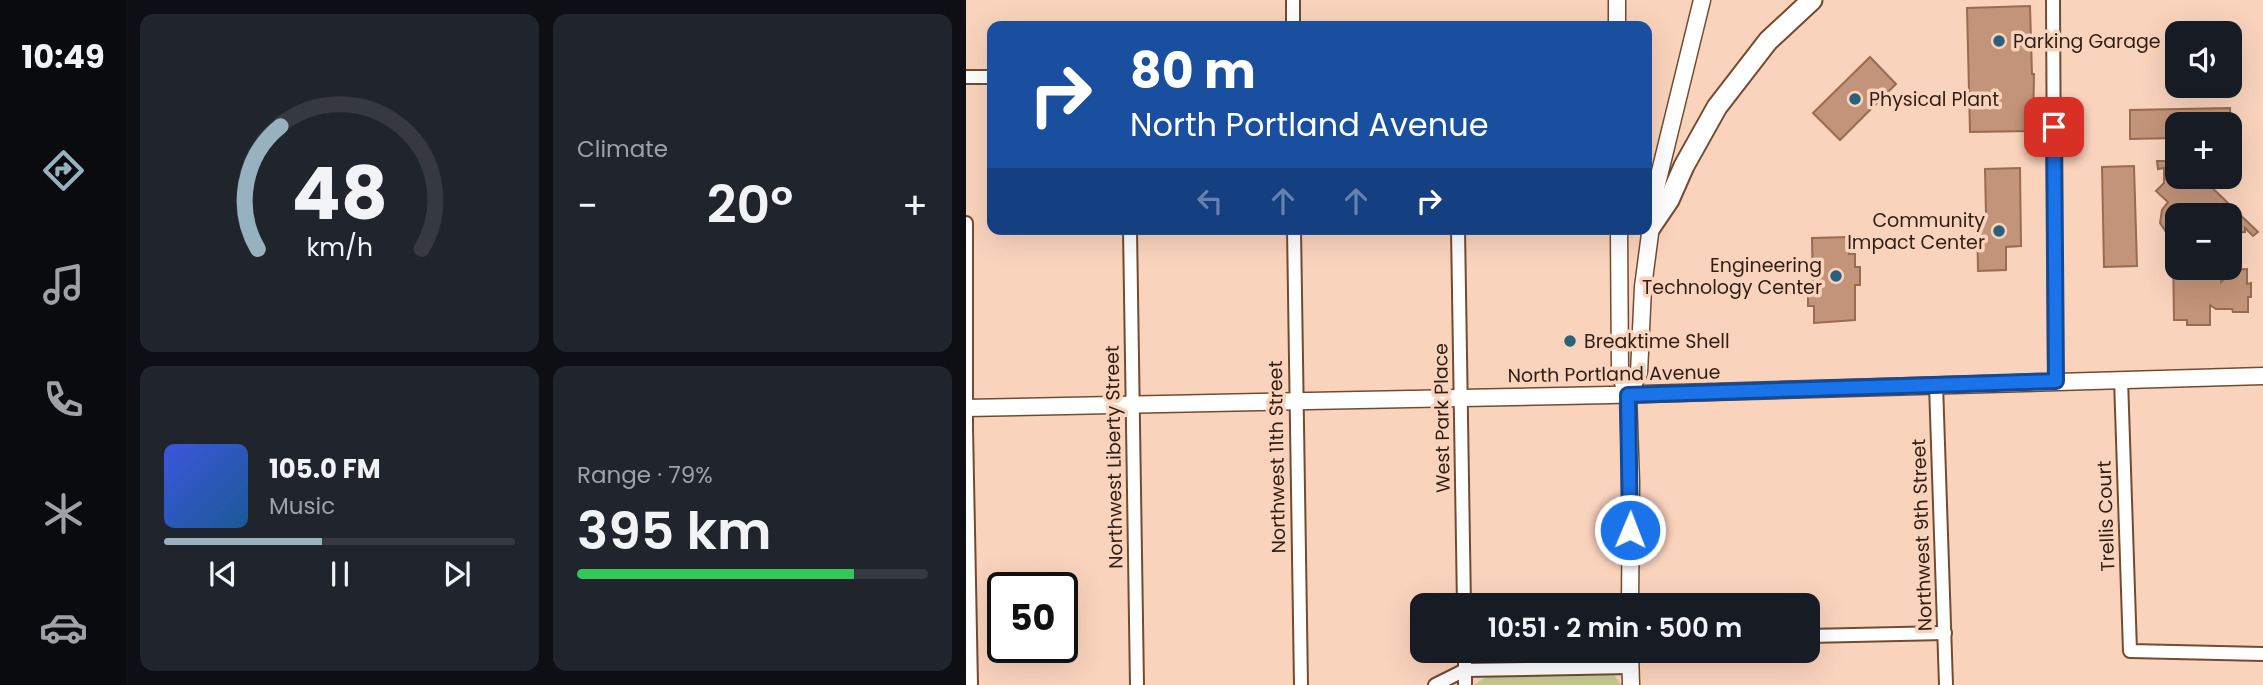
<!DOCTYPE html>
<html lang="en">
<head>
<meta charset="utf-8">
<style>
  body { margin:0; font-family:Poppins,sans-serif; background:#20242c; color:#f1f3f6; height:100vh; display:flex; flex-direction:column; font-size:26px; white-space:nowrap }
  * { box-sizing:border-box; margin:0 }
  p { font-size:23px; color:#9ea1a6 }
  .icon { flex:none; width:38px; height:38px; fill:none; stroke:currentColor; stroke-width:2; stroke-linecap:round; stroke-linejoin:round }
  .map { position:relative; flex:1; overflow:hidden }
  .side { display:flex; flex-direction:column; gap:14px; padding:14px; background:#0d0f14; width:840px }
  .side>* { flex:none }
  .top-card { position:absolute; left:21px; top:21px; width:665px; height:214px; border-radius:14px; box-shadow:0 7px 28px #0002; background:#1a4fa0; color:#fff; overflow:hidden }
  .tools { position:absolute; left:1199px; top:21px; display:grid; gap:14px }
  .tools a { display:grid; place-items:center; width:77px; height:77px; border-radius:14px; background:#171b24; box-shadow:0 7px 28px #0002; font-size:35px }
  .speed { position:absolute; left:21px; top:572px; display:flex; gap:14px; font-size:35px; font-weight:700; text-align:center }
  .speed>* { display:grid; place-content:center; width:91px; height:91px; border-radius:50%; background:#171b24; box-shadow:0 7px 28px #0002; line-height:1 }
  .speed .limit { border:4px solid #111; border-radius:10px; background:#fff; color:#111 }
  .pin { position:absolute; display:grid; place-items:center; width:60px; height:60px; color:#fff; margin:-30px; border-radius:14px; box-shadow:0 4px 10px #0006 }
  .me { position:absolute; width:77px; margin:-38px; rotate:1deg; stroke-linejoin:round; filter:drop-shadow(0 0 5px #0008) }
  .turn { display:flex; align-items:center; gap:24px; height:147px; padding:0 28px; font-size:32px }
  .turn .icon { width:91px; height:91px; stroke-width:2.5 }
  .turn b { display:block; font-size:49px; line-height:60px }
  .lanes { display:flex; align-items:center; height:66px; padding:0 28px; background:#0003; justify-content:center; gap:35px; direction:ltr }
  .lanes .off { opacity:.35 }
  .big { font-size:52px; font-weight:600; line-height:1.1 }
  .side .widget { flex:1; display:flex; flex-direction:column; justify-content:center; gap:10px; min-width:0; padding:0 24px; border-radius:14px; background:#20242c }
  .side .dial { align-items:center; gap:0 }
  .dial svg { height:182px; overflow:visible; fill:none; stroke:#363941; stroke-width:7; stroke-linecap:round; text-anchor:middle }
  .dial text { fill:#f1f3f6; stroke:none }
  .song { display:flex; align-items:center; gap:21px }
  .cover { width:84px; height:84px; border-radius:10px; background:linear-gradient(135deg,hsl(230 70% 55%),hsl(210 70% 35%)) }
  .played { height:7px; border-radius:4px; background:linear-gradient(90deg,#97b1bf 45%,#363941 45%) }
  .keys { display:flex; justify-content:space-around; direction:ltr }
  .heat { display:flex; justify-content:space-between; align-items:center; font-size:38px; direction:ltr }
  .charge { height:10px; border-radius:5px; background:linear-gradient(90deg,#34c759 79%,#363941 0) }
  .side .tiles { flex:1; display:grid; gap:14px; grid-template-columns:repeat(2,1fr) }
  .trip { position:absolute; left:444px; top:593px; width:410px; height:70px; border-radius:14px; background:#171b24; box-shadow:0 7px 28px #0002; font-weight:600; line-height:70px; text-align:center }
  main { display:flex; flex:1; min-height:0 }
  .tab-bar { display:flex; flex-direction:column; width:126px; justify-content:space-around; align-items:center; background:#090b0e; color:#9ea1a6 }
  .tab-bar .icon { width:49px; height:49px }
  .tab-bar .active { color:#97b1bf }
  .tab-bar b { font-size:32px; color:#f1f3f6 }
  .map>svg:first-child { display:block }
</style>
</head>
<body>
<main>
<nav class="tab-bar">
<b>10:49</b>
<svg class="icon active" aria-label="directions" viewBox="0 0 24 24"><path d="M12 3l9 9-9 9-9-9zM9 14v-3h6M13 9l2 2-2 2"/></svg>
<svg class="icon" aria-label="music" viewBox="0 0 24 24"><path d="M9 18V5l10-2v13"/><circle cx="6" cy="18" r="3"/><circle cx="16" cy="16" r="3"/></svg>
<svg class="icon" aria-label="phone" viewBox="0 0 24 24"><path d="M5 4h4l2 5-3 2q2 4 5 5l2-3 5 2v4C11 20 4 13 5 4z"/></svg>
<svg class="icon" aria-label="climate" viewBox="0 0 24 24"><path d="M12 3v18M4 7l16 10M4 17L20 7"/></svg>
<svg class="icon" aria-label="car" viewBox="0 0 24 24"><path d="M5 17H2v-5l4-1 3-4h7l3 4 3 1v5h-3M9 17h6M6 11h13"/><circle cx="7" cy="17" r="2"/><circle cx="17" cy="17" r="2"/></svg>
</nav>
<section class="side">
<div class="tiles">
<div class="widget dial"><svg viewBox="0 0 100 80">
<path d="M14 69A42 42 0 1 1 86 69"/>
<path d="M14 69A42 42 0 0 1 24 15" stroke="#97b1bf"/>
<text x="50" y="56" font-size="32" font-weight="700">48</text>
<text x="50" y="72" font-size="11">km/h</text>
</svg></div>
<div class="widget"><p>Climate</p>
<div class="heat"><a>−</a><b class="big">20°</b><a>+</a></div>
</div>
<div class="widget">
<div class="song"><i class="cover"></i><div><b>105.0 FM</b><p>Music</p></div></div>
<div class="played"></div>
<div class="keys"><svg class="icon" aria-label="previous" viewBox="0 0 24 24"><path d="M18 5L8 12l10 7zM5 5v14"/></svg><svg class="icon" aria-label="pause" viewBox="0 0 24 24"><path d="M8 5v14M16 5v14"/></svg><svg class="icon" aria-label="next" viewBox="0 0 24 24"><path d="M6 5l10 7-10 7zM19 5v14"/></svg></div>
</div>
<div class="widget"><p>Range · 79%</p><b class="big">395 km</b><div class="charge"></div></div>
</div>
</section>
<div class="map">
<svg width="1297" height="685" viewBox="0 0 1297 685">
  <rect width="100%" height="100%" fill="#fad3bc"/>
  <path fill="#c5ca90" d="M640 673 648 675 655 685H508L521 676Z"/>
  <g fill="#c29479" stroke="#976c51" stroke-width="2">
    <path d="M1064 6 1066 74H1068L1067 131 1004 132 1001 8Z"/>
    <path d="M904 57 930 84 874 140 847 113Z"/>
    <path d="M1264 108 1265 137 1264 124H1211V138L1164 139V110Z"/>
    <path d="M1191 161H1211V177H1235L1292 232 1287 236 1279 228V232L1264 233V215H1211V238L1202 235 1194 223 1196 210 1202 202 1190 191 1198 183V168L1192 169Z"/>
    <path d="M1168 166 1171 266 1138 267 1136 167Z"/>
    <path d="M1054 168 1055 246 1040 247V270L1012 271 1011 215H1020L1019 169Z"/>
    <path d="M883 237V254H889V267H894V285H889V320L848 323V306H842V289H847L846 238Z"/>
    <path d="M1207 254H1211V268H1239V276H1255V282L1266 272V270L1281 269V284L1285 283V297H1282V312H1267L1266 309H1250L1244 305V325H1221V320H1208Z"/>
  </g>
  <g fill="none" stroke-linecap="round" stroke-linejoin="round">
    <defs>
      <g id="minor">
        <path d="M327 0V26"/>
        <path d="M1087 0 1089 381"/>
        <path d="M0 77H26"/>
        <path d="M0 223V427L5 685"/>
        <path d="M164 229 171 685"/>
        <path d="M328 229 335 685"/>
        <path d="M492 229 498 606"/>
        <path d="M1155 379 1164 651 1297 654"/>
        <path d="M970 384 980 685"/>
        <path d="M842 636 979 633"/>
        <path d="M499 651V685"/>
        <path d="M469 685 499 670 664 667"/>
      </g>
      <g id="major">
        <path d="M651 0V26"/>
        <path d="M653 229 654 375 662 395 665 482 664 606"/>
        <path d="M662 395 673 373 677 287 690 188 736 0"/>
        <path d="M0 408 644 395 1297 376"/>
        <path d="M664 651 665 685"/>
      </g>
      <path id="highway" d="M684 228 703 200 718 166 751 107 802 41 846 0"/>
    </defs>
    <use href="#minor" stroke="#734b31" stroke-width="16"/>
    <use href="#major" stroke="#734b31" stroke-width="19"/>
    <use href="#highway" stroke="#734b31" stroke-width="23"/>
    <use href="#minor" stroke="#fff" stroke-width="12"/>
    <use href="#major" stroke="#fff" stroke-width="16"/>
    <use href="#highway" stroke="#fff" stroke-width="19"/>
  </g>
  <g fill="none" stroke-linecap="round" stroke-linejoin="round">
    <defs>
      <path id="route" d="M664 530 662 395 1090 381 1088 127"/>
    </defs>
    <use href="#route" stroke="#114b97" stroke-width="18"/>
    <use href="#route" stroke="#1a73e8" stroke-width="12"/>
  </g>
  <g fill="#29607b" stroke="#fad3bc" stroke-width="2.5">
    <circle cx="1033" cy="41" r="7"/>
    <circle cx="889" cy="99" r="7"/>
    <circle cx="1033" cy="231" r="7"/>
    <circle cx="870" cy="276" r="7"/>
    <circle cx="604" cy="341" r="7"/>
  </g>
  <g text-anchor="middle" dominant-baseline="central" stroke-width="7" stroke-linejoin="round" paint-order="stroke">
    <g font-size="19" fill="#2f1e13" stroke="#fad3bc" text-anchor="start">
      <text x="1047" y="41">Parking Garage</text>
      <text x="903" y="99">Physical Plant</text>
      <text x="1019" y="220" text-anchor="end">Community<tspan x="1019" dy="22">Impact Center</tspan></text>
      <text x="856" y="265" text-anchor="end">Engineering<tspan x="856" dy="22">Technology Center</tspan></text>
      <text x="618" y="341">Breaktime Shell</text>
    </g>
    <g font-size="19" fill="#2f1e13" stroke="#fad3bc">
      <text transform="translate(648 374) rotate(-1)">North Portland Avenue</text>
      <text transform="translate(476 418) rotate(-91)">West Park Place</text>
      <text transform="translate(148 457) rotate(-91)">Northwest Liberty Street</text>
      <text transform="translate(311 457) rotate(-91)">Northwest 11th Street</text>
      <text transform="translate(1140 516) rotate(-92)">Trellis Court</text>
      <text transform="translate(956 535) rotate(-92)">Northwest 9th Street</text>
    </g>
  </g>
</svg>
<div class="tools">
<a><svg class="icon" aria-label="sound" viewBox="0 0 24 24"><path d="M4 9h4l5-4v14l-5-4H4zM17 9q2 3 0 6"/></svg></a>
<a>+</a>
<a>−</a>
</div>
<div class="speed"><div class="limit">50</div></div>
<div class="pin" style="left:1088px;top:127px;background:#d93025"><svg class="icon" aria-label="arrive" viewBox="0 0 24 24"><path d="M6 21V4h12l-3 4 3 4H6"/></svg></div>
<svg class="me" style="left:664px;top:530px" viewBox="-20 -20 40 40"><circle r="17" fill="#1a73e8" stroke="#fff" stroke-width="3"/><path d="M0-11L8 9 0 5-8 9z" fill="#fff"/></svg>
<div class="trip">10:51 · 2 min · 500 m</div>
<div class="top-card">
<div class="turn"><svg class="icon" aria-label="right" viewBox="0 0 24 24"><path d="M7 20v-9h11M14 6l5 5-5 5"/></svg><div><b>80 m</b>North Portland Avenue</div></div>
<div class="lanes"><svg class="icon off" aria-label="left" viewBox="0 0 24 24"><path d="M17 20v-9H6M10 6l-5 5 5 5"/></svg><svg class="icon off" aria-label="ahead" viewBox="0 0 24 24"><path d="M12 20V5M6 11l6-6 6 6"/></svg><svg class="icon off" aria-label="ahead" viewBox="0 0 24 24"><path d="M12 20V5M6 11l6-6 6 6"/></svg><svg class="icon" aria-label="right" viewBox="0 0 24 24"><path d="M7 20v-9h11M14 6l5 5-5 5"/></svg></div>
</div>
</div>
</main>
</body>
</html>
